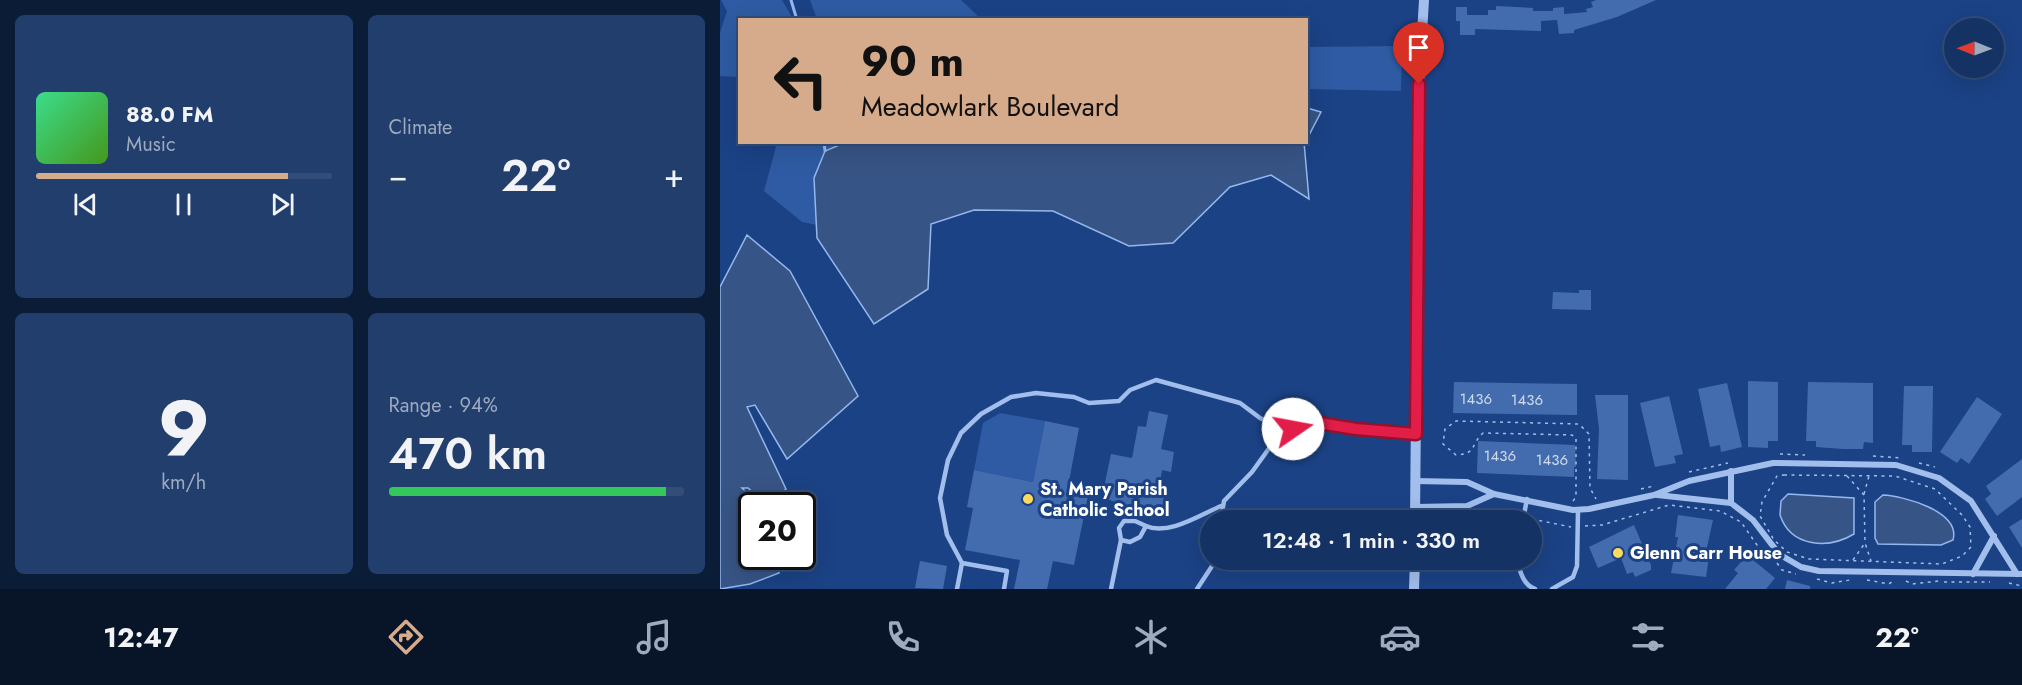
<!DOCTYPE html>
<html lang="en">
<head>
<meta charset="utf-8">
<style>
  body { margin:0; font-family:Jost,sans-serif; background:#213e6d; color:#f1f3f6; height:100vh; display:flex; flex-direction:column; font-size:22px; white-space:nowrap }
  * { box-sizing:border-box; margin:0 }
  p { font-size:20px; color:#9daabf }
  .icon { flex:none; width:33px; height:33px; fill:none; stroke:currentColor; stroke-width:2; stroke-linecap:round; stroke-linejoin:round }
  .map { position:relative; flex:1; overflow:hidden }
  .details { display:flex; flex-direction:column; gap:15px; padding:15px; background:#0b1c37; width:720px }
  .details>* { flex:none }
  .top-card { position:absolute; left:18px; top:18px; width:570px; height:126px; border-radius:0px; box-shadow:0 6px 24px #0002,0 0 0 2px #334d78; background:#d6ab8b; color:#111; overflow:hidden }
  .needle { width:39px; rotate:271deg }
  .buttons { position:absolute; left:1224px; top:18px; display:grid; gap:12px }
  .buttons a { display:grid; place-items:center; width:60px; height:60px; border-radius:50%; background:#143264; box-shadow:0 6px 24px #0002,0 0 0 2px #334d78; font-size:30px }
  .speed { position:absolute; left:18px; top:492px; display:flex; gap:12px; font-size:30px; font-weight:700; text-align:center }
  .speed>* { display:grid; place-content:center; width:78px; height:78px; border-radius:50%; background:#143264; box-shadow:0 6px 24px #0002,0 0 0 2px #334d78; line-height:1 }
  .speed .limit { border:3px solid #111; border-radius:9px; background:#fff; color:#111 }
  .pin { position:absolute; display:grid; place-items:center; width:51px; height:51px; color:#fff; margin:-62px -26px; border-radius:50% 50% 50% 0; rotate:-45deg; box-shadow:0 0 6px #0007 }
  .pin .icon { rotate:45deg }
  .me { position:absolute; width:66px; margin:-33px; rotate:78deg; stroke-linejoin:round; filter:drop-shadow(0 0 4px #0008) }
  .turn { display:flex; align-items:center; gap:21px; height:126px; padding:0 24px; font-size:27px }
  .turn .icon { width:78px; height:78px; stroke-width:2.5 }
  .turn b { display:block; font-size:42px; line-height:51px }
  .big { font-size:45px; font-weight:600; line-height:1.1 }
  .details .widget { flex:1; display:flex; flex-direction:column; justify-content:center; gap:9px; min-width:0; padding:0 21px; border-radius:9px; background:#213e6d }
  .details .dial { align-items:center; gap:0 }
  .dial b { font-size:78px; line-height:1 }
  .song { display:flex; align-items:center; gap:18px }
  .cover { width:72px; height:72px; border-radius:9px; background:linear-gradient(135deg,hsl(150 70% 55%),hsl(100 70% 35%)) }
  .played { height:6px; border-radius:3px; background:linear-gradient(90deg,#d6ab8b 85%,#334d78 85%) }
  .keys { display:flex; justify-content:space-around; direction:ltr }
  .heat { display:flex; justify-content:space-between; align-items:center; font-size:33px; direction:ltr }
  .charge { height:9px; border-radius:4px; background:linear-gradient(90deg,#34c759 94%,#334d78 0) }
  .details .tiles { flex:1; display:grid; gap:15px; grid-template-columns:repeat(2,1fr) }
  .trip { position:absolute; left:480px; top:510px; width:342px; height:60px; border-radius:30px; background:#143264; box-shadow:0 6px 24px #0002,0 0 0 2px #334d78; font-weight:600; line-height:60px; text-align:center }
  .dock { display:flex; height:96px; justify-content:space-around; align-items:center; background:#081428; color:#9daabf }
  .dock .icon { width:42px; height:42px }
  .dock .current { color:#d6ab8b }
  .dock b { font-size:27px; color:#f1f3f6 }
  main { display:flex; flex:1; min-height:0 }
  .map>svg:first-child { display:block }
</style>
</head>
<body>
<main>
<section class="details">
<div class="tiles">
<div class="widget">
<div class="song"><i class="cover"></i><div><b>88.0 FM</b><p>Music</p></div></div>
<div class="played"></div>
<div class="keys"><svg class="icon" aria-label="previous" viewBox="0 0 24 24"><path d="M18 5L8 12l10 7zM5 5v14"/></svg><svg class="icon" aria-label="pause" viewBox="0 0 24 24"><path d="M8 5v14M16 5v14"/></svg><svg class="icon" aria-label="next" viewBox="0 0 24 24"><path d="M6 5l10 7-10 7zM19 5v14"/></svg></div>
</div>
<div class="widget"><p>Climate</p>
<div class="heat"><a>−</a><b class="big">22°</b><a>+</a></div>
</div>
<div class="widget dial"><b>9</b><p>km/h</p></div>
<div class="widget"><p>Range · 94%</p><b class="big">470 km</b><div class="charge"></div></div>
</div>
</section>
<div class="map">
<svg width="1302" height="589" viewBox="0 0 1302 589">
  <rect width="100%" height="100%" fill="#1b4285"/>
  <g fill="#2e5ba3">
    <path d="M1 0H62L73 19 20 20 19 77 0 76V33L7 11Z"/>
    <path d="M90 0H241L261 19H97Z"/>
    <path d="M682 46 681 91 587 89V47Z"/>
    <path d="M57 143H125L94 178 97 225 82 222 44 191Z"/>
    <path d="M280 413 325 421 313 482 254 470 263 423Z"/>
  </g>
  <g fill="#375486" stroke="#94b8ee" stroke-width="1.5">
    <path d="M587 108 601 112 587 139 586 108Z"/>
    <path d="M584 142 589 199 551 175 510 187 453 243 409 246 333 211 254 210 211 224 208 289 154 324 97 238 94 178 105 151 124 143Z"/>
    <path d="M27 235 70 271 138 396 67 459 35 405 27 407 66 489 48 505 28 488H22L40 505 32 506V556L60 557 59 573 30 584 0 589V287Z"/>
    <path d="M1068 494 1134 498V534C1109 549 1071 548 1060 515L1061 501Z"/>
    <path d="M1163 495C1183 496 1241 511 1233 540L1221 545 1158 544 1155 538V502Z"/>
  </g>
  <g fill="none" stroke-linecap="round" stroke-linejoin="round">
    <g stroke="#94b8ee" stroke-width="3">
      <path d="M71 0 77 20"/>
      <path d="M104 142 105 151"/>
    </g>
  </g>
  <g fill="#436caf">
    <path d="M876 0H936L897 17 854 30V33L839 34 837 20 821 21V31L755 29V35H740V21H736V7H747V15H768V10H776V6L813 8V11H833V8L844 7V14L867 12 866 9 873 7 871 2Z"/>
    <path d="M859 290H871V310L832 309 833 292 859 293Z"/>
    <path d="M1028 381 1058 382V441H1048V448L1028 447Z"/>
    <path d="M734 382 857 384V415L733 413Z"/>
    <path d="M1088 382 1153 383V443L1144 442 1143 449H1123L1096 447V441H1086Z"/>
    <path d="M1007 383 1022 447 1001 452 1000 445 990 447 978 389Z"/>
    <path d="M1184 386H1213L1212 452H1192V445H1182Z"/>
    <path d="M875 395H908V480L877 479 879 429Z"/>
    <path d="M949 396 963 454 954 456 956 463 935 467 920 403Z"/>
    <path d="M1257 397 1282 414 1249 464 1241 458 1237 463 1220 452Z"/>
    <path d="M429 411 448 415 441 449 454 452 451 472 442 470 439 488 446 489 442 510 413 505V507L405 508 396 506 397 503 382 497 391 454 412 458 418 426 426 427Z"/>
    <path d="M325 421 359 428 348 487 369 491 354 565 333 561 327 589H294L300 560 245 550 253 508 247 507 254 470 313 482Z"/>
    <path d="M758 441 855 445 856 467H854V477L757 473Z"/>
    <path d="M1302 459V497L1277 516 1265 499 1271 494 1266 486Z"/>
    <path d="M958 515 993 520 985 556 989 557 986 577 951 573 958 537H955Z"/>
    <path d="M1302 519V548L1289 527Z"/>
    <path d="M914 525 931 565V570L915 577 913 572 907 574 901 558 878 568 869 547Z"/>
    <path d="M1027 555 1055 578 1046 589H1005L1018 573 1014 570Z"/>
    <path d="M200 561 227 566 223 589 195 588Z"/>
    <path d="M1067 580 1090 586V589H1065Z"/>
  </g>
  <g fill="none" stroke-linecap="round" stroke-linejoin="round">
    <g stroke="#a1beec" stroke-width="1.5" stroke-dasharray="3 4.5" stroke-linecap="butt">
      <path d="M1060 454 1085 455"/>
      <path d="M1153 456 1183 458"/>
      <path d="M1199 463 1215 467"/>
      <path d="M969 472 1008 463"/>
      <path d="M1064 475 1175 476 1215 489 1242 515 1250 527 1251 547 1242 556 1222 564 1089 559 1067 552 1054 540 1040 516 1042 502 1057 476Z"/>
      <path d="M1127 476 1144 495 1145 543"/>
      <path d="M921 489 934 486"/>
      <path d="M1144 494 1149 476"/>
      <path d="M853 501 856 497V438L852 435 763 433C750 445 757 454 736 455L723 444 725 429 736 421 859 424 869 434 870 488 876 499"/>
      <path d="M812 519 851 527"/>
      <path d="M865 526 882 525 949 505 1000 511 1021 522 1037 545 1048 554"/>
      <path d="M1133 560 1145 543 1151 561"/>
      <path d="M1057 563 1062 570 1076 574"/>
      <path d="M1097 579 1112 583 1130 580"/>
      <path d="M1147 580 1169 584 1173 581"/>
      <path d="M1186 581 1192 584 1219 581"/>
      <path d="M1224 582H1270"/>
      <path d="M1289 583 1302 586"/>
    </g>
    <g stroke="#a1beec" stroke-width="4.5">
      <path d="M501 520 504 501 532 472 563 429 578 427 593 422 636 429 696 434"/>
      <path d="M803 520 807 499"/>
      <path d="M401 540 399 528 404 521H415L426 526"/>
      <path d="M797 560C800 571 803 585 815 589"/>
      <path d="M242 563 227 535 220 498 228 460 241 433 261 414 291 397 316 393 354 397 369 403 399 401 410 390 436 380 520 403 540 418 563 429"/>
      <path d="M237 589 242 563 287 571 284 589"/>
      <path d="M391 589 401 540 410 542 420 537 426 526C448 536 480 515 501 506"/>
      <path d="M477 589 496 560"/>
      <path d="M832 589 853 577 857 566 858 510"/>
    </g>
    <g stroke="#a1beec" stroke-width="6">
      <path d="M695 481 747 482 774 494 853 510 869 509 934 495 969 481 1053 463 1176 465 1219 478 1251 501 1297 574"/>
      <path d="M937 495 1011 503 1033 520 1059 554 1081 567 1099 571 1302 574"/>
      <path d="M1011 503V471"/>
      <path d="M695 507 747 506 774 494"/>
      <path d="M1253 574 1274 536"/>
    </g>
    <g stroke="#a1beec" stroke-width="10">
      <path d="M695 520 699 84 704 0"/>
      <path d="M694 589 695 560"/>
    </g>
  </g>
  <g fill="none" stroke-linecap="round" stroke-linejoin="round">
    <defs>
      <path id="route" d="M573 429 593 422 636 429 696 434 699 84"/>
    </defs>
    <use href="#route" stroke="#92132f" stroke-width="15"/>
    <use href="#route" stroke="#e11d48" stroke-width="10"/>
  </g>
  <g fill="#fdda5e" stroke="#1b4285" stroke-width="2">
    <circle cx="308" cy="499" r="6"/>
    <circle cx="898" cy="553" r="6"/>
  </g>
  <g text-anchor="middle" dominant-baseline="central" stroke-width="6" stroke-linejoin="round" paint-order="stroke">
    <g font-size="15" fill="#d0daeb">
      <text x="756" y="399">1436</text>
      <text x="807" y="400">1436</text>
      <text x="780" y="456">1436</text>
      <text x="832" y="460">1436</text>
    </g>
    <g font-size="18" font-weight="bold" fill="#fff" stroke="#1b4285" text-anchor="start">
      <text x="320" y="489">St. Mary Parish<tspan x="320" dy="21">Catholic School</tspan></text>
      <text x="910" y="553">Glenn Carr House</text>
    </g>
  </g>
</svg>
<div class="buttons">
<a><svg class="needle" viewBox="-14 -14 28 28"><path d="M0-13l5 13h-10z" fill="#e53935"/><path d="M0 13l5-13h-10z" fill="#9daabf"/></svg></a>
</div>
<div class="speed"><div class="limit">20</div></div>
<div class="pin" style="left:699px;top:84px;background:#d93025"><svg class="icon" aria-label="arrive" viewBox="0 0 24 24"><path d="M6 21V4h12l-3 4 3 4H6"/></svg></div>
<svg class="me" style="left:573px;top:429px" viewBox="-20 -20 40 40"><circle r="19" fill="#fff"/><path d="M0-13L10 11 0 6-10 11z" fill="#e11d48"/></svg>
<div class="trip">12:48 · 1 min · 330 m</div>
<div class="top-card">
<div class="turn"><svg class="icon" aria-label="left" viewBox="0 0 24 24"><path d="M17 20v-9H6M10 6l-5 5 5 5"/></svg><div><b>90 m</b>Meadowlark Boulevard</div></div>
</div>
</div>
</main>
<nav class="dock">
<b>12:47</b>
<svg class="icon current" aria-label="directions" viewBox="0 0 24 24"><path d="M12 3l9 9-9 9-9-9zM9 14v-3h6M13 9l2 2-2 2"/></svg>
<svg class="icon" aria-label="music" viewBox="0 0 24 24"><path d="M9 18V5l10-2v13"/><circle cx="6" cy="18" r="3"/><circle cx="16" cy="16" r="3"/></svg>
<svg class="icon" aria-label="phone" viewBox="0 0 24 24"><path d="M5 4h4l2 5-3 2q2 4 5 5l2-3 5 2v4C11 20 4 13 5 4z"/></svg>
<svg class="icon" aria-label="climate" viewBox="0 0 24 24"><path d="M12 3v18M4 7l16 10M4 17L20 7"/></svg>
<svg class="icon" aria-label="car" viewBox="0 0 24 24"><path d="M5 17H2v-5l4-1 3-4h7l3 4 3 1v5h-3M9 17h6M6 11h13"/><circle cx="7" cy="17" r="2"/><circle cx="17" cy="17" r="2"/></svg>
<svg class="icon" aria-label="filters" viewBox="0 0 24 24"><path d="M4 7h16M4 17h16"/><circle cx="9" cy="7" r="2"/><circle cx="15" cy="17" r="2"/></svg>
<b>22°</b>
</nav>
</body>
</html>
